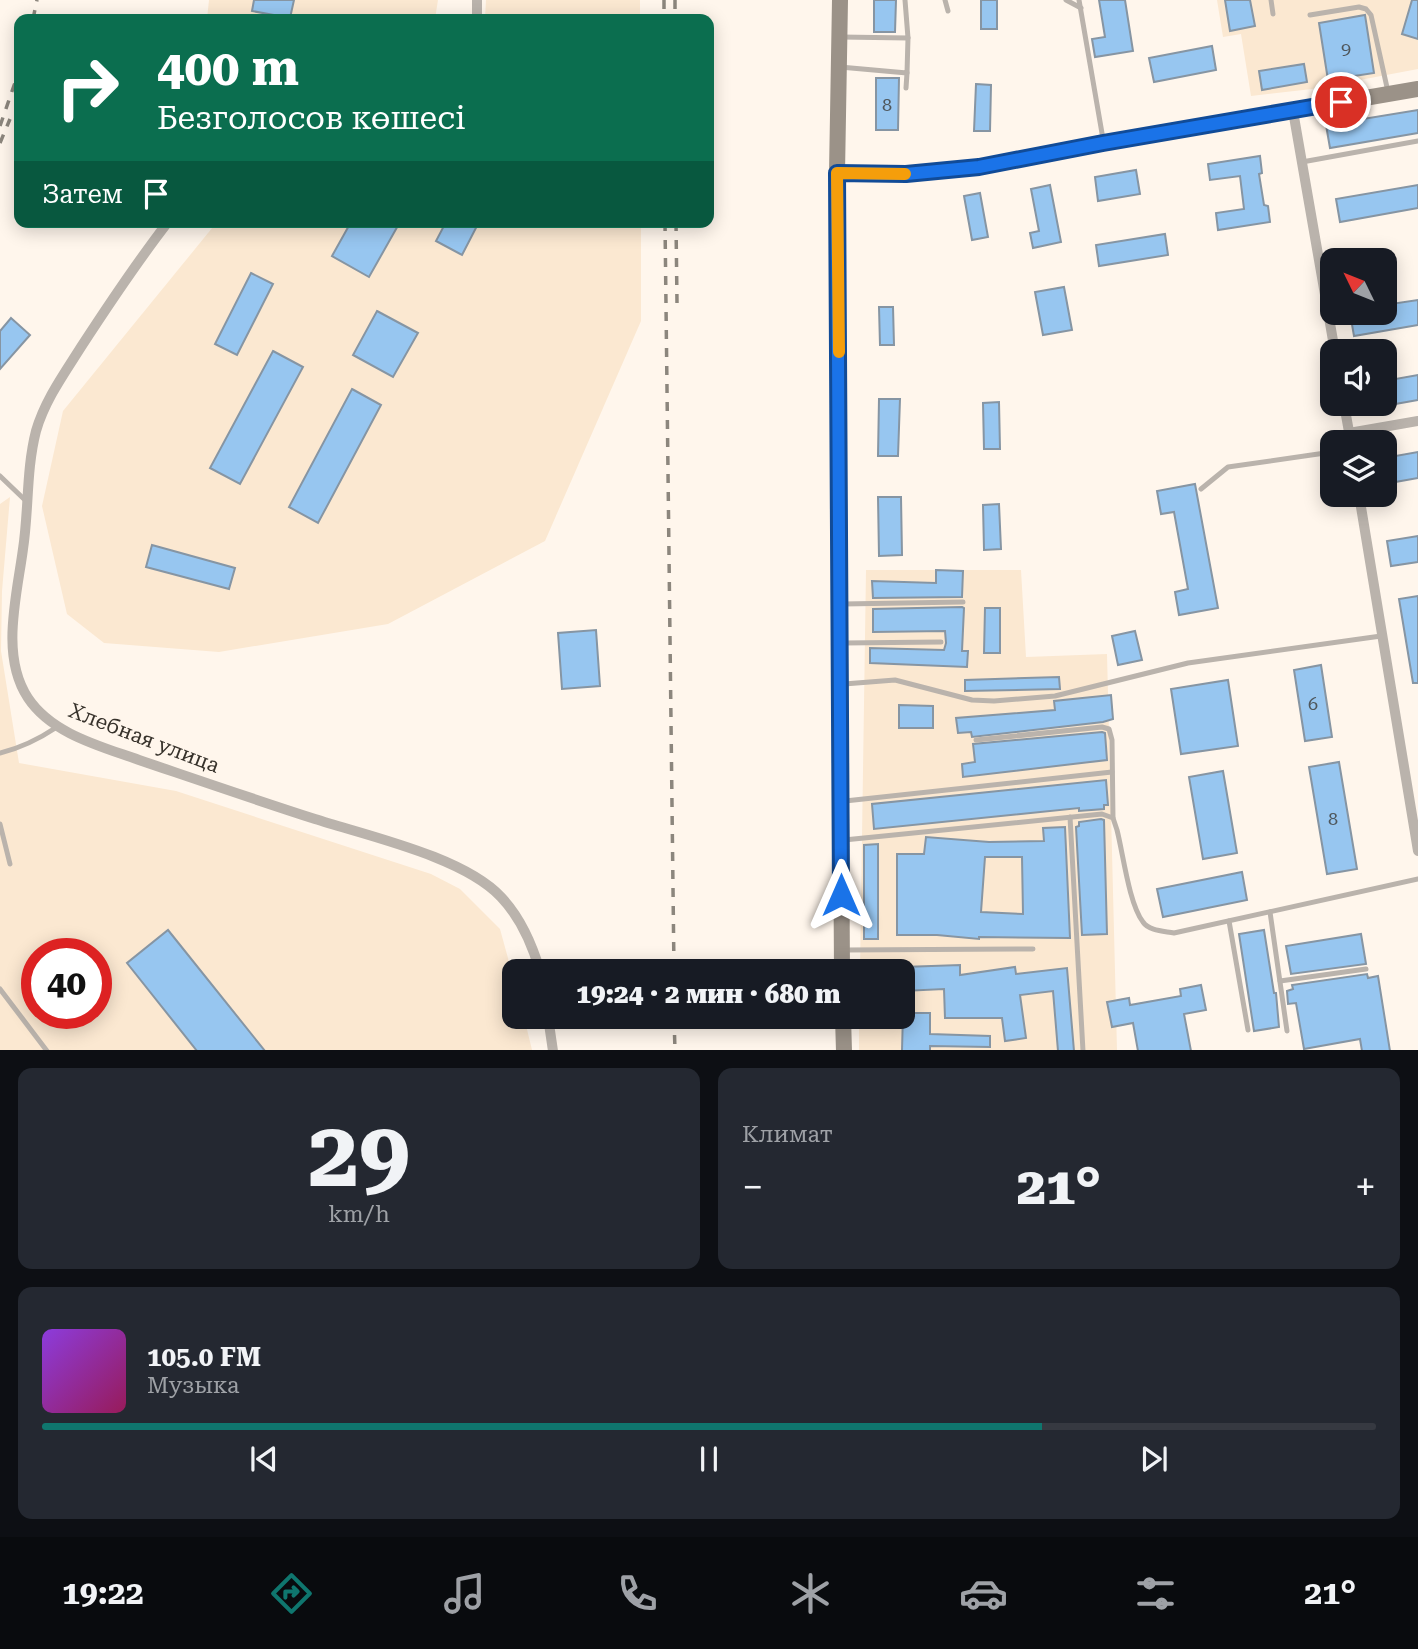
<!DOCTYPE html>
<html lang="ru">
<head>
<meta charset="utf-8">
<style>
  body { margin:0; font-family:"Roboto Serif",serif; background:#242831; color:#f1f3f6; height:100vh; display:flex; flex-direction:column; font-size:26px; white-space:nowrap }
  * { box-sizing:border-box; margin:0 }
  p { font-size:23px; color:#9ea1a6 }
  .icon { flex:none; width:38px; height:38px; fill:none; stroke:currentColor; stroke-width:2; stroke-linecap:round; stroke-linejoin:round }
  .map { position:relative; height:1050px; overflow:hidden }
  .drawer { display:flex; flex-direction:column; gap:18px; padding:18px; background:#0d0f14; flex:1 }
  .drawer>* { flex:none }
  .guide { position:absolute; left:14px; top:14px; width:700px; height:214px; border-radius:14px; box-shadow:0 4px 18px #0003; background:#0b6e4f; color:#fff; overflow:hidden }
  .needle { width:46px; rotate:313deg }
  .buttons { position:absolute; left:1320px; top:248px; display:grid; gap:14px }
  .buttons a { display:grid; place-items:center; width:77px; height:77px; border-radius:14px; background:#171b24; box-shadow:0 4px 18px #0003; font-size:35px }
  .speed { position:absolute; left:21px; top:938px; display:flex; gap:14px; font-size:35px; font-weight:700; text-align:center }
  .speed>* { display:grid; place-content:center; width:91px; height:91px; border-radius:50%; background:#171b24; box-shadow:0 4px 18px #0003; line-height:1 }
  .speed .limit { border:10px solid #d22; background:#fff; color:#111 }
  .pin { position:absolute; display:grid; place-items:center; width:60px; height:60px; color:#fff; margin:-30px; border:4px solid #fff; border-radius:50%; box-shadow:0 2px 7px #0007 }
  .me { position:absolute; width:77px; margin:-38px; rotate:0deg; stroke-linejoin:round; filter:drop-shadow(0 0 5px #0008) }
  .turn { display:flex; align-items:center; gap:24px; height:147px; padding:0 28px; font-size:32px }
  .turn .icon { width:91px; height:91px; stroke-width:2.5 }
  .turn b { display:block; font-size:49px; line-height:60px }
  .then { display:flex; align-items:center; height:66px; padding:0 28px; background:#0003; gap:14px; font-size:26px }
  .big { font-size:52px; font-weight:800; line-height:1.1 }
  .drawer .tile { flex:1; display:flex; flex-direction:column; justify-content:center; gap:10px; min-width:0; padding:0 24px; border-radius:14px; background:#242831 }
  .drawer .dial { align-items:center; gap:0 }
  .dial b { font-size:91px; line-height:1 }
  .song { display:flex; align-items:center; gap:21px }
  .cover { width:84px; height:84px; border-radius:10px; background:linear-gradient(135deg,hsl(270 70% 55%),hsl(330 70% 35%)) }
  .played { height:7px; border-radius:4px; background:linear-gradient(90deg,#0f766e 75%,#363941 75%) }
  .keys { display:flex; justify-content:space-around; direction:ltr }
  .heat { display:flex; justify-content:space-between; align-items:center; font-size:38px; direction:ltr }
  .drawer .tiles { flex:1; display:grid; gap:18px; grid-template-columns:1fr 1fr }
  .tile:last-child { grid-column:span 2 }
  .trip { position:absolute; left:502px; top:959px; width:413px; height:70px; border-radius:14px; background:#171b24; box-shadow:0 4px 18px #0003; font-weight:800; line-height:70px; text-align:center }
  .tab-bar { display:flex; height:112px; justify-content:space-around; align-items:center; background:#090b0e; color:#9ea1a6 }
  .tab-bar .icon { width:49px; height:49px }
  .tab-bar .selected { color:#0f766e }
  .tab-bar b { font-size:32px; color:#f1f3f6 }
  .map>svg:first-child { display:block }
</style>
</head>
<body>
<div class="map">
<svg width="1418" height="1051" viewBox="0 0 1418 1051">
  <rect width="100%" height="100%" fill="#fff6ec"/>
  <g fill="#fbe8d1" fill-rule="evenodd">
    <path d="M209 0H438L435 19H207Z"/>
    <path d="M486 0H640V19H485Z"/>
    <path d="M1217 0H1418V69L1312 89 1251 96 1241 34 1223 37Z"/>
    <path d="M217 222H641V321L545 541 388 624 219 652 104 643 67 614 42 506 63 411Z"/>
    <path d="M10 497 2 591 1 651 19 763 176 791 431 874 460 889 500 929 514 980V1017H524L532 1050 0 1051V504ZM37 954H96V1013H37Z"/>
    <path d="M866 570H1021L1026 657 1107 654 1117 1050 859 1051V1017H903V971H860Z"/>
  </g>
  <g fill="#97c6f0" stroke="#8695a3" stroke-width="2" fill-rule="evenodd">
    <path d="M254 0H294L290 18 252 11Z"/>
    <path d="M874 0H896L895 32H874Z"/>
    <rect x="981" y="0" width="16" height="29"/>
    <path d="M1099 0H1125L1133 51 1095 57 1092 39 1105 37Z"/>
    <path d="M1225 0H1250L1255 26 1230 31Z"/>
    <path d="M1412 0H1418V39L1402 34Z"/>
    <path d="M1365 15 1374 73 1328 80 1319 23Z"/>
    <path d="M1212 46 1216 70 1154 82 1149 58Z"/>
    <path d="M1304 64 1307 82 1262 90 1259 71Z"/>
    <path d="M876 78H899L898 130H876Z"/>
    <path d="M976 84 991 85 990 131H974Z"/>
    <path d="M1418 110V133L1330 148 1326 125Z"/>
    <path d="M1260 156 1262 173 1259 174 1264 205 1268 206 1270 222 1218 230 1216 213 1244 209 1240 176 1210 180 1208 164Z"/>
    <path d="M1136 170 1140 194 1098 201 1095 177Z"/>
    <path d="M1050 185 1061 242 1033 248 1030 233 1039 231 1031 189Z"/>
    <path d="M1418 185V208L1340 222 1336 199Z"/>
    <path d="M980 193 988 237 972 240 964 196Z"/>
    <path d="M351 222H400L369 277 332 256Z"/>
    <path d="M446 222H479L462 255 436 241Z"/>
    <path d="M1165 234 1168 255 1099 266 1096 245Z"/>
    <path d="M251 273 273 284 237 355 215 344Z"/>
    <path d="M1064 287 1072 330 1043 335 1035 292Z"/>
    <path d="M1418 300V325L1354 336 1350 313H1384V305Z"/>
    <path d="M879 307H893L894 345H880Z"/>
    <path d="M377 311 418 333 393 377 353 355Z"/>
    <path d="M11 318 30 335 0 369V331Z"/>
    <path d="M273 351 303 367 240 484 210 468Z"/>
    <path d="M1418 375V400L1384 406V381Z"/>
    <path d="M352 389 381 405 318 523 289 507Z"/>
    <path d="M879 399H900L898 456H878Z"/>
    <path d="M999 402 1000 449H984L983 403Z"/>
    <path d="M1418 452V478L1384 484V458Z"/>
    <path d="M1195 484 1218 608 1179 615 1175 592 1188 589 1174 512 1161 514 1157 491Z"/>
    <path d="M878 497H901L902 555 879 556Z"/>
    <path d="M999 504 1001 549 984 550 983 505Z"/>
    <path d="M1418 536V562L1391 566 1387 541Z"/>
    <path d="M152 545 235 568 229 589 146 567Z"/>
    <path d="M936 570 963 571 962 597 873 598 872 581 936 583Z"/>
    <path d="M1418 596V683H1413L1399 599Z"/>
    <path d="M962 607 964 608 962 651H968L967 667 870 663V648L944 650 946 643 945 631 873 632V609Z"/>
    <path d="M985 608H1000V653H984Z"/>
    <path d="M596 630 600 686 562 689 558 633Z"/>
    <path d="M1135 631 1142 660 1118 665 1112 636Z"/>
    <path d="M1321 665 1332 737 1305 741 1294 670Z"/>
    <path d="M1059 677 1060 689 965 691V680Z"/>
    <path d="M1228 680 1238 746 1181 754 1171 689Z"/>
    <path d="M1111 695 1113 719 1103 722 972 737 971 732 958 733 956 718 1055 710 1054 701Z"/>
    <path d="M899 705 933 706V728H899Z"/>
    <path d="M1102 732 1105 733 1107 760 963 777 962 764 975 762 973 744Z"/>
    <path d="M1339 762 1357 869 1327 874 1309 767Z"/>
    <path d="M1223 771 1237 853 1203 859 1189 777Z"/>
    <path d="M1106 780 1108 805H1104V809L1079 811V808L874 829 872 804Z"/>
    <path d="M1101 819 1104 820 1107 934 1082 935 1076 827 1079 826V822Z"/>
    <path d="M1065 827 1070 938 979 937V939L937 935H897V854H924L926 837 989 842 1044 841 1043 828ZM985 857H1022L1023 914 981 912Z"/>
    <path d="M878 844V939H864V845Z"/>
    <path d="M1242 872 1247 900 1163 917 1157 889Z"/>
    <path d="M168 930 265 1051H197L127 963Z"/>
    <path d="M1264 930 1274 993H1276L1279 1027 1254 1031 1239 934Z"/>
    <path d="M1361 934 1366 964 1291 974 1286 946Z"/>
    <path d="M960 965V975L1015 967 1016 974 1067 968 1074 1051H1058L1053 991 1020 995 1026 1038 1005 1041 1002 1018H945L944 989 903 991V967Z"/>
    <path d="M1367 974 1368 978 1378 976 1390 1051H1362L1360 1039 1304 1049 1296 1003 1288 1004 1287 991 1293 989 1292 985Z"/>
    <path d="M1201 985 1206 1010 1184 1014 1191 1051H1138L1133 1023 1112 1027 1107 1002 1129 998 1130 1005 1181 996 1180 989Z"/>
    <path d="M903 1013H930V1034L990 1036V1047L930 1046V1051H902Z"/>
  </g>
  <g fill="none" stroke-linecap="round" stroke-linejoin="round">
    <g stroke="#bab3ac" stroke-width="5">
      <path d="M945 0 948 11"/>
      <path d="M1066 0 1081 8"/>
      <path d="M1079 0 1103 139"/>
      <path d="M1271 0 1273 14"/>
      <path d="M1310 15 1359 7 1366 9 1371 15 1388 92"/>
      <path d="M841 37 908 38 905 0"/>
      <path d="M840 67 907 73 908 38"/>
      <path d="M906 88 907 73"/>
      <path d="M1302 162 1418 141"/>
      <path d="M0 476 25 500"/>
      <path d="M1201 489 1228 467 1332 452"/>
      <path d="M843 604 963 602"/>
      <path d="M844 643 941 642"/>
      <path d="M844 684 895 680 972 700 994 701 1055 696 1188 663 1381 636"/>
      <path d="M976 740 1102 727 1109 729 1112 740 1113 818"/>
      <path d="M0 753C21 748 39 739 57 727"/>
      <path d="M845 801 1112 772"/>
      <path d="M1070 817 1083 1051"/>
      <path d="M0 824 10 864"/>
      <path d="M844 840 1102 814 1113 818 1117 830C1123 853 1129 904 1143 922 1149 931 1164 931 1174 933L1418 879"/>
      <path d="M1270 912 1287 1031"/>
      <path d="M1229 921 1248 1030"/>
      <path d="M844 950 1033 949"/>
      <path d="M1280 981 1366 969"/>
      <path d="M0 989 47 1051"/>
    </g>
    <g stroke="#bab3ac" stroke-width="10">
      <path d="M477 19V0"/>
      <path d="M1293 111 1335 352"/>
      <path d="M168 222C137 262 109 304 81 347 64 374 45 400 36 431 26 470 29 510 23 549 17 595 0 656 28 698 52 734 100 746 139 760 198 780 256 800 315 819 368 836 464 857 501 897 521 918 532 944 540 971"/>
      <path d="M1344 404 1351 443"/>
      <path d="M1349 433 1418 421"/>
      <path d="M1359 495 1418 851"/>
      <path d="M548 1017 553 1051"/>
    </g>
    <g stroke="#9b9288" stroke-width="16">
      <path d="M840 0 837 173 842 971"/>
      <path d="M837 173 906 174 979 167 1103 143 1418 89"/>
      <path d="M843 1017 844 1051"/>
    </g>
    <g stroke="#8c867d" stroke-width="3.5" stroke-dasharray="9 9" stroke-linecap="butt">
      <path d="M664 0V19"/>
      <path d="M675 0V19"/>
      <path d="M33 19 37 0"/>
      <path d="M0 126 19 71"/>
      <path d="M0 143 10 119"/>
      <path d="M665 222 674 971"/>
      <path d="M676 222 677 303"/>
      <path d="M674 1017 675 1051"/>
    </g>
  </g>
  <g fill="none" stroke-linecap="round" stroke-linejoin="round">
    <defs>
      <path id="route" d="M841 895 837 173 906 174 979 167 1103 143 1341 102"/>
    </defs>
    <use href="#route" stroke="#114b97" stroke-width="18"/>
    <use href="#route" stroke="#1a73e8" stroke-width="12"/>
    <path stroke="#f59e0b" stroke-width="12" d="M839 352 837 173 905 174"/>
  </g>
  <g text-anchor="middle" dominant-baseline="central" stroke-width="5" stroke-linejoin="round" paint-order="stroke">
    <g font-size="18" fill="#4f575c">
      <text x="1346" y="48">9</text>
      <text x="887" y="104">8</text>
      <text x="1313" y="703">6</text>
      <text x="1333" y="818">8</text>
    </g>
    <g font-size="21" fill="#37322b" stroke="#fff6ec">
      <text transform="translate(144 738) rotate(21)">Хлебная улица</text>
    </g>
  </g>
</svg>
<div class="buttons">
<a><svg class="needle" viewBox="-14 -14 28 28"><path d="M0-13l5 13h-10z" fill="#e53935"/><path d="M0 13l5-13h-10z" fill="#9ea1a6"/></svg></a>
<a><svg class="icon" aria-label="sound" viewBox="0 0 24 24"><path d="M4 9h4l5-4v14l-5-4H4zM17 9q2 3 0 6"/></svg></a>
<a><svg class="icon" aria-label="layers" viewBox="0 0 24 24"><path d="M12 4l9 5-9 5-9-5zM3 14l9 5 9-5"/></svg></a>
</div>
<div class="speed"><div class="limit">40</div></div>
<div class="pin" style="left:1341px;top:102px;background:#d93025"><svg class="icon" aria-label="arrive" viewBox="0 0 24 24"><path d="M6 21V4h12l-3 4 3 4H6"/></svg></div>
<svg class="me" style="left:841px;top:895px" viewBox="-20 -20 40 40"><path d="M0-17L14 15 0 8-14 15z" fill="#1a73e8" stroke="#fff" stroke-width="4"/></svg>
<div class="trip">19:24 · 2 мин · 680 m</div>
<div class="guide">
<div class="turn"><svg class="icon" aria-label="right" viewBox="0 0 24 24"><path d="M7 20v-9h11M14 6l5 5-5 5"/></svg><div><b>400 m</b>Безголосов көшесі</div></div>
<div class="then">Затем<svg class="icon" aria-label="arrive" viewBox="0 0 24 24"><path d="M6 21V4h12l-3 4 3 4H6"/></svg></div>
</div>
</div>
<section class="drawer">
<div class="tiles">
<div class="tile dial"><b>29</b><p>km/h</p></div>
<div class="tile"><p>Климат</p>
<div class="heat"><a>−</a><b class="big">21°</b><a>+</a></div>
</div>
<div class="tile">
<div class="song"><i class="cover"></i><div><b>105.0 FM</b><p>Музыка</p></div></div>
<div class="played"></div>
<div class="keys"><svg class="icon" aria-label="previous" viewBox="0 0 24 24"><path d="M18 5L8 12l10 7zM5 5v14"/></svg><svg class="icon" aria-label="pause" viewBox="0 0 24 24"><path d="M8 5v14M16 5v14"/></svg><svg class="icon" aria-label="next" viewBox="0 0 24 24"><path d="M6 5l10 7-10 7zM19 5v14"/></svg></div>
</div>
</div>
</section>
<nav class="tab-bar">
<b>19:22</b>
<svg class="icon selected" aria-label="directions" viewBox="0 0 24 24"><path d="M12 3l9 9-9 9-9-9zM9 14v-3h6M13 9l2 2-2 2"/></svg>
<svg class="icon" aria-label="music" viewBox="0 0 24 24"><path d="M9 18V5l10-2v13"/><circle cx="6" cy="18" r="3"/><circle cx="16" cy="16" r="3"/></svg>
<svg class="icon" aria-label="phone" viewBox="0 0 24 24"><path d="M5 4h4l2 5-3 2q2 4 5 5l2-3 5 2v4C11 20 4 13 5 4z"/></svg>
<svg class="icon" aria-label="climate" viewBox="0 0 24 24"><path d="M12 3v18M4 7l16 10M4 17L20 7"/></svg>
<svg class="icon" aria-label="car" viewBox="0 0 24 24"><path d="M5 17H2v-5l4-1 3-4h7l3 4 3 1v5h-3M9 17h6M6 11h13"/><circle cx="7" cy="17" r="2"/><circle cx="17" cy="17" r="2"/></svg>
<svg class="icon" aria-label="filters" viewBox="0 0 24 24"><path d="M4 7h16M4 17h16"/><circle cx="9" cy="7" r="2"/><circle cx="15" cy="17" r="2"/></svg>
<b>21°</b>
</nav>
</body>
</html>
